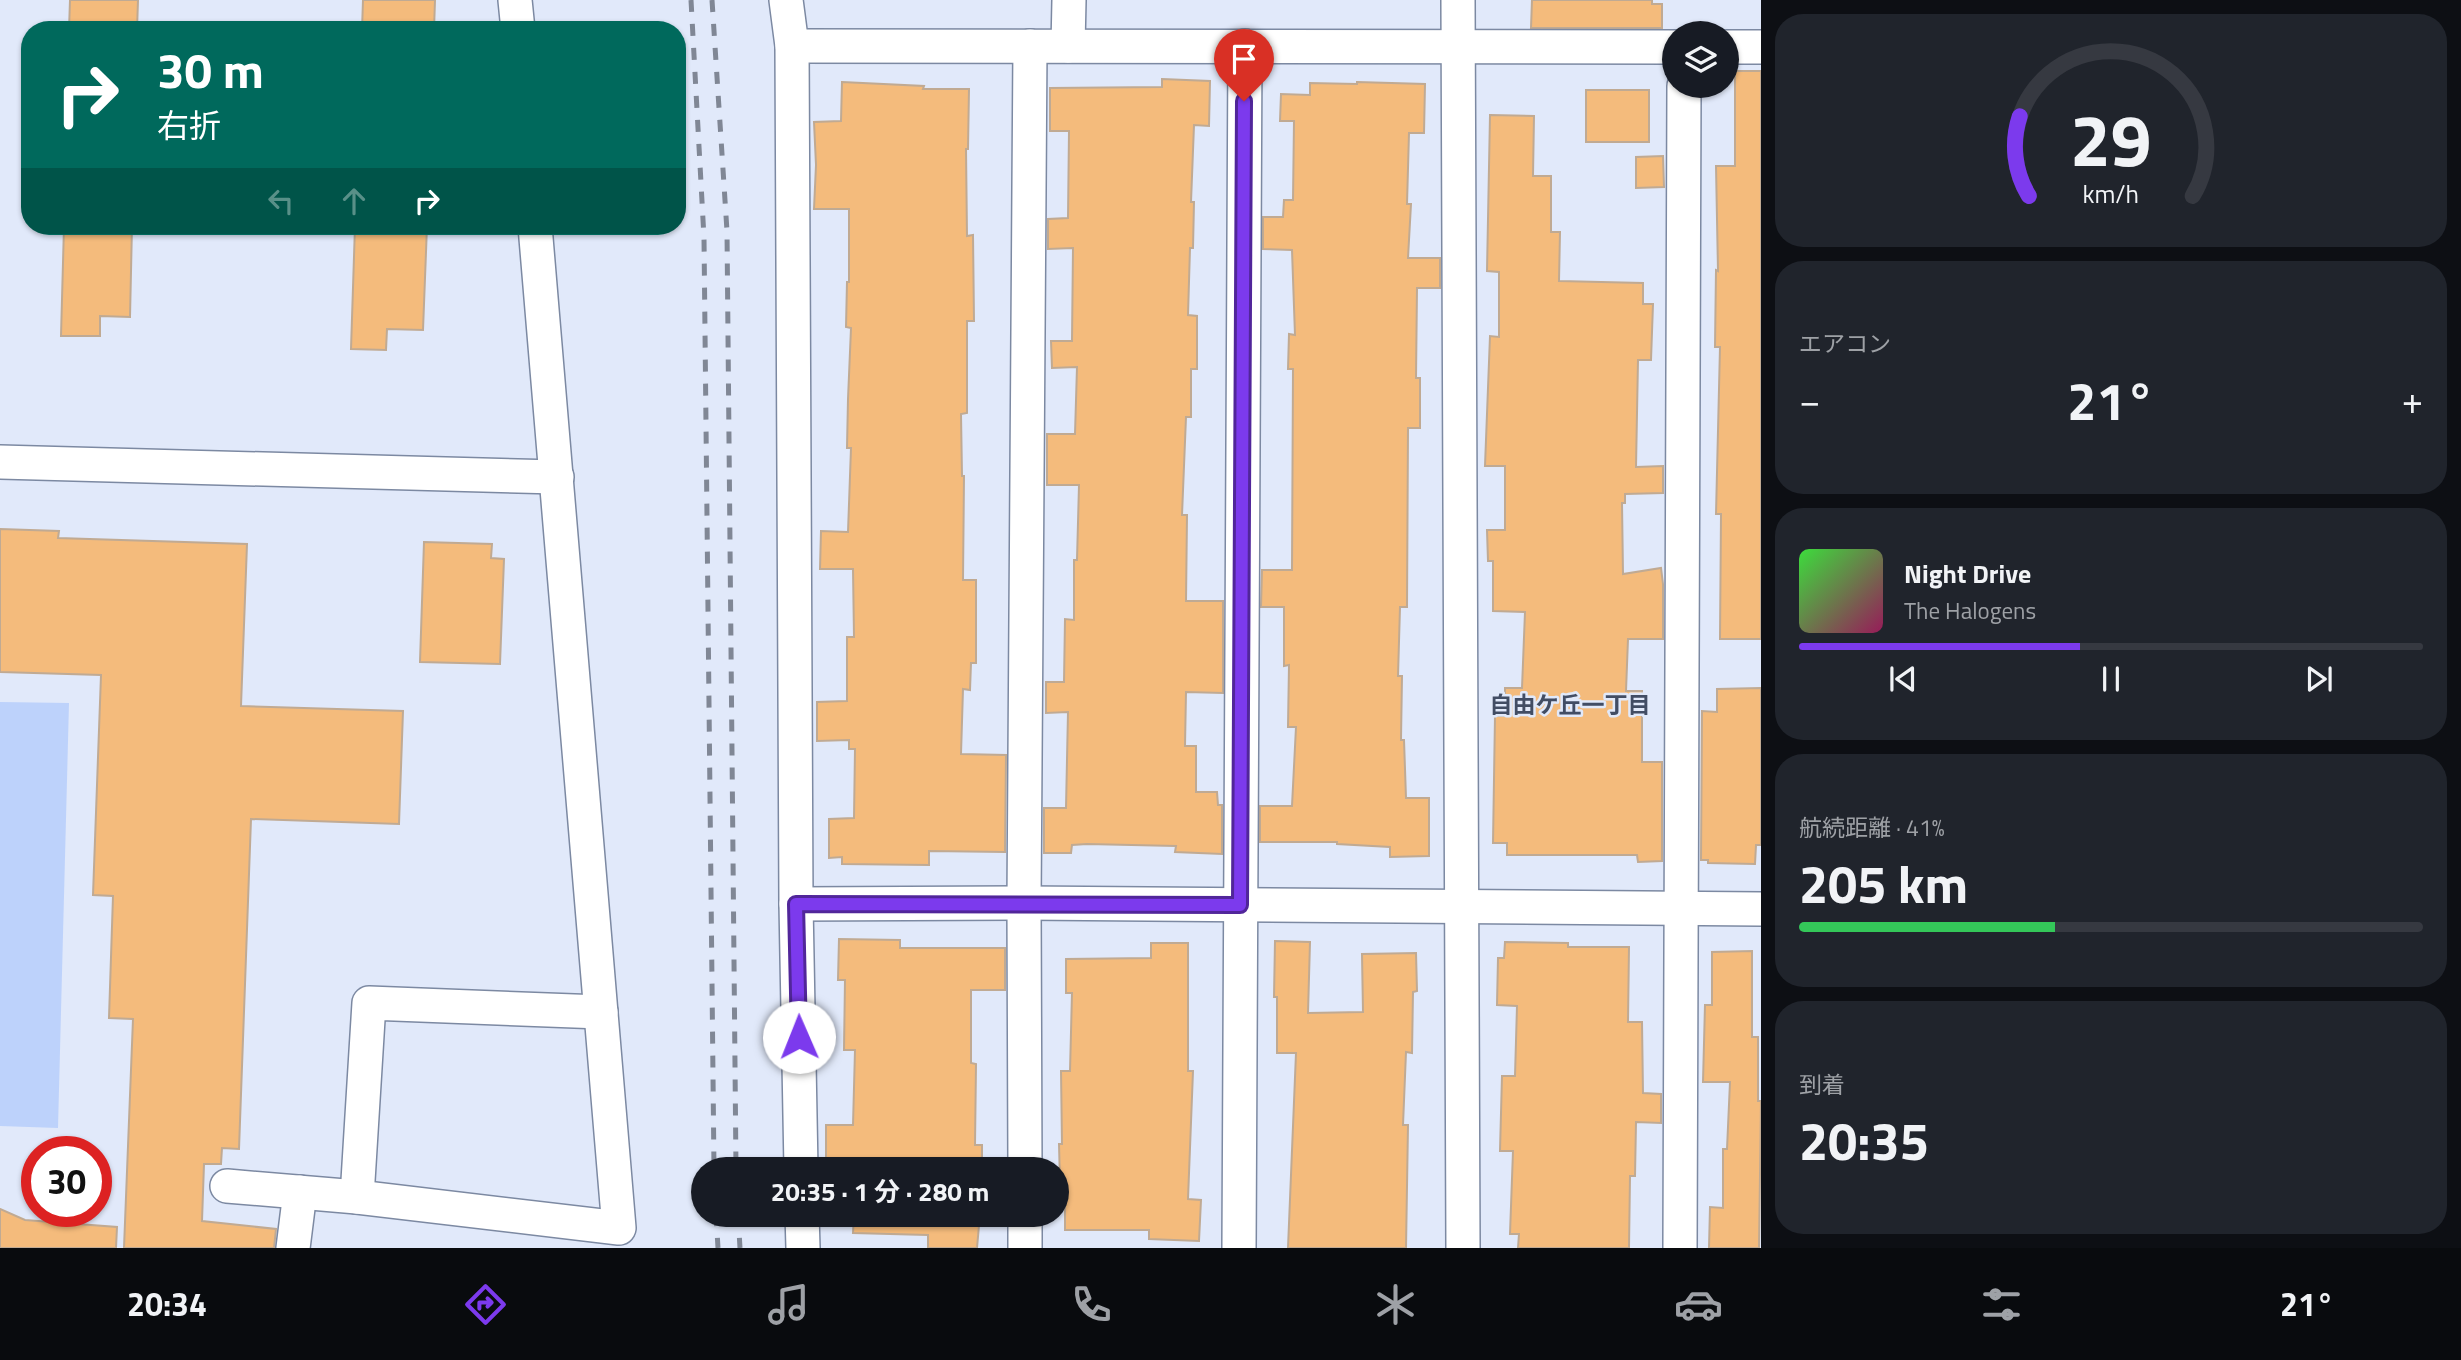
<!DOCTYPE html>
<html lang="ja">
<head>
<meta charset="utf-8">
<style>
  body { margin:0; font-family:"Titillium Web","Noto Sans JP",sans-serif; background:#20242c; color:#f1f3f6; height:100vh; display:flex; flex-direction:column; font-size:26px; white-space:nowrap }
  * { box-sizing:border-box; margin:0 }
  p { font-size:23px; color:#9ea1a6 }
  .icon { flex:none; width:38px; height:38px; fill:none; stroke:currentColor; stroke-width:2; stroke-linecap:round; stroke-linejoin:round }
  .map { position:relative; flex:1; overflow:hidden }
  .panel { display:flex; flex-direction:column; gap:14px; padding:14px; background:#0d0f14; width:700px }
  .panel>* { flex:none }
  .banner { position:absolute; left:21px; top:21px; width:665px; height:214px; border-radius:28px; box-shadow:0 2px 5px #0004; background:#00695c; color:#fff; overflow:hidden }
  .controls { position:absolute; left:1662px; top:21px; display:grid; gap:14px }
  .controls a { display:grid; place-items:center; width:77px; height:77px; border-radius:50%; background:#171b24; box-shadow:0 2px 5px #0004; font-size:35px }
  .speed { position:absolute; left:21px; top:1136px; display:flex; gap:14px; font-size:35px; font-weight:700; text-align:center }
  .speed>* { display:grid; place-content:center; width:91px; height:91px; border-radius:50%; background:#171b24; box-shadow:0 2px 5px #0004; line-height:1 }
  .speed .limit { border:10px solid #d22; background:#fff; color:#111 }
  .pin { position:absolute; display:grid; place-items:center; width:60px; height:60px; color:#fff; margin:-72px -30px; border-radius:50% 50% 50% 0; rotate:-45deg; box-shadow:0 0 7px #0007 }
  .pin .icon { rotate:45deg }
  .me { position:absolute; width:77px; margin:-38px; rotate:359deg; stroke-linejoin:round; filter:drop-shadow(0 0 5px #0008) }
  .turn { display:flex; align-items:center; gap:24px; height:147px; padding:0 21px; font-size:32px }
  .turn .icon { width:91px; height:91px; stroke-width:2.5 }
  .turn b { display:block; font-size:49px; line-height:60px }
  .lanes { display:flex; align-items:center; height:66px; padding:0 21px; background:#0003; justify-content:center; gap:35px; direction:ltr }
  .lanes .off { opacity:.35 }
  .big { font-size:52px; font-weight:700; line-height:1.1 }
  .panel .widget { flex:1; display:flex; flex-direction:column; justify-content:center; gap:10px; min-width:0; padding:0 24px; border-radius:28px; background:#20242c }
  .panel .dial { align-items:center; gap:0 }
  .dial svg { height:182px; overflow:visible; fill:none; stroke:#363941; stroke-width:7; stroke-linecap:round; text-anchor:middle }
  .dial text { fill:#f1f3f6; stroke:none }
  .song { display:flex; align-items:center; gap:21px }
  .cover { width:84px; height:84px; border-radius:10px; background:linear-gradient(135deg,hsl(120 70% 55%),hsl(330 70% 35%)) }
  .played { height:7px; border-radius:4px; background:linear-gradient(90deg,#7c3aed 45%,#363941 45%) }
  .keys { display:flex; justify-content:space-around; direction:ltr }
  .heat { display:flex; justify-content:space-between; align-items:center; font-size:38px; direction:ltr }
  .charge { height:10px; border-radius:5px; background:linear-gradient(90deg,#34c759 41%,#363941 0) }
  .trip { position:absolute; left:691px; top:1157px; width:378px; height:70px; border-radius:35px; background:#171b24; box-shadow:0 2px 5px #0004; font-weight:700; line-height:70px; text-align:center }
  .tab-bar { display:flex; height:112px; justify-content:space-around; align-items:center; background:#090b0e; color:#9ea1a6 }
  .tab-bar .icon { width:49px; height:49px }
  .tab-bar .current { color:#7c3aed }
  .tab-bar b { font-size:32px; color:#f1f3f6 }
  main { display:flex; flex:1; min-height:0 }
  .map>svg:first-child { display:block }
</style>
</head>
<body>
<main>
<div class="map">
<svg width="1761" height="1248" viewBox="0 0 1761 1248">
  <rect width="100%" height="100%" fill="#e1e9fa"/>
  <path fill="#bdd2fb" d="M0 702 69 703 58 1128 0 1126Z"/>
  <g fill="#f4bb7c" stroke="#c0aa93" stroke-width="2">
    <path d="M70 0H138L137 30H69Z"/>
    <path d="M363 0H435L434 30H362Z"/>
    <path d="M1532 0H1652V4H1662V28H1531Z"/>
    <path d="M1735 71H1761V639H1720L1721 514H1716L1720 347H1715L1716 270 1718 271 1716 166H1735Z"/>
    <path d="M1162 79 1210 81 1209 126 1194 125 1191 202H1194L1193 248H1190L1188 315 1197 316V369H1191V417H1186L1182 515H1187L1186 601H1223V693L1186 692 1185 746H1196V792H1217L1218 805H1222V854L1175 852 1176 846 1087 844 1072 845 1071 853H1044V808H1066L1068 712 1046 713V682H1064L1065 619 1074 620V560H1077L1079 485H1047V434H1075L1077 367 1052 368 1051 341H1072L1073 248 1048 249V219L1068 218 1069 131H1050V88L1162 87Z"/>
    <path d="M842 82 924 86 923 89H969L968 149H966L967 236 973 235 974 321H967V413L961 414 962 476H964L963 580H976V663H971L970 690 963 689 961 754 1006 755 1005 852 929 851V865L842 864V857L829 858V819L854 818 855 749H849V740L817 741V702L847 701V637H854L853 569H820L821 531 848 532 851 448H847L848 399 851 328 846 327 847 282H849V209H814L816 165 814 122 841 121Z"/>
    <path d="M1357 82 1425 84 1424 133H1409L1407 204H1411L1408 258H1440V288H1417L1416 378H1420V428H1408L1407 607H1400L1398 676H1402L1401 740H1404L1406 798H1429V856L1390 857V847L1337 844V842H1260V806H1292L1296 727H1288L1289 665 1284 666V607H1261L1262 570H1292L1293 369H1288L1289 334 1295 335 1292 250 1263 249V217H1283L1284 200H1293L1294 121H1280L1281 94 1310 95V83L1357 84Z"/>
    <rect x="1586" y="90" width="63" height="52"/>
    <path d="M1490 115 1534 116 1533 176H1551V232H1560L1559 281 1643 283V304H1653L1651 360H1638L1636 467 1663 466V493L1625 494V503H1622L1623 574 1661 568 1663 584V639H1628L1626 691H1642V762H1662V861L1638 862 1637 855H1507V843H1493L1495 716H1505V688H1522L1525 612 1493 611V561H1488L1487 530H1505V466H1485L1490 336 1499 337V272L1487 271Z"/>
    <path d="M1663 156 1664 187 1636 188V157Z"/>
    <path d="M64 226H132L130 317 100 316V336H61Z"/>
    <path d="M355 226H427L423 330 387 329 386 350 351 349Z"/>
    <path d="M0 529 59 531 58 538 247 544 241 706 403 711 399 824 251 819 239 1149 222 1148 221 1164H204L202 1221 276 1229 274 1248H124L133 1019 109 1018 113 896 93 895 101 675 0 672Z"/>
    <path d="M424 542 492 544 491 558 504 559 500 664 420 662Z"/>
    <path d="M1761 688V845H1756L1755 864 1708 863V860H1701L1702 711 1717 712V689Z"/>
    <path d="M839 939 900 940V948H1005V990H971V1063L976 1064 975 1145H982V1169H855V1167L826 1166V1125H853L855 1050H844L845 980H838Z"/>
    <path d="M1275 941 1310 942 1308 1013 1363 1012 1362 954 1416 953 1417 991 1413 992 1412 1053 1406 1052 1403 1125H1408L1406 1248H1288L1296 1053H1277V997H1274Z"/>
    <path d="M1505 942 1568 943V947H1629L1628 1022H1642L1643 1093 1661 1094V1123L1636 1122 1635 1176H1630L1629 1248H1518L1519 1234H1510L1513 1151H1500L1502 1076H1515L1517 1006 1497 1005 1498 958H1504Z"/>
    <path d="M1151 943H1188V1071H1193L1188 1199 1201 1200 1199 1241 1149 1239V1230H1065V1182H1060L1059 1144H1062L1061 1071H1070L1072 993H1066V959L1151 958Z"/>
    <path d="M1752 951V1037H1758V1101H1761L1759 1248H1709L1710 1207 1723 1208V1149H1727L1730 1082H1703L1705 1005H1712V952Z"/>
    <path d="M0 1209 25 1220 117 1227 116 1248H0Z"/>
    <path d="M854 1214H980L977 1248H928V1235L853 1233Z"/>
  </g>
  <g fill="none" stroke-linecap="round" stroke-linejoin="round">
    <defs>
      <g id="minor">
        <path d="M515 0 518 30"/>
        <path d="M786 0 792 46 796 904 801 1169"/>
        <path d="M1458 0 1463 1248"/>
        <path d="M792 46 1675 47"/>
        <path d="M1068 46 1069 0"/>
        <path d="M1727 47H1761"/>
        <path d="M0 462 557 477"/>
        <path d="M796 904 1024 903 1761 909"/>
        <path d="M1025 1169 1024 903 1030 46"/>
        <path d="M227 1186 357 1197 619 1228 535 226"/>
        <path d="M357 1197 369 1003 601 1012"/>
        <path d="M802 1214 803 1248"/>
        <path d="M1025 1214V1248"/>
        <path d="M293 1248 300 1192"/>
        <path d="M1239 1248 1245 46"/>
        <path d="M1680 1248 1684 86"/>
      </g>
    </defs>
    <use href="#minor" stroke="#7c89a2" stroke-width="36"/>
    <use href="#minor" stroke="#fff" stroke-width="33"/>
    <g stroke="#808795" stroke-width="5" stroke-dasharray="12 12" stroke-linecap="butt">
      <path d="M691 0 704 238 714 1169"/>
      <path d="M712 0 727 231 736 1169"/>
      <path d="M716 1214 718 1248"/>
      <path d="M738 1214 740 1248"/>
    </g>
  </g>
  <g fill="none" stroke-linecap="round" stroke-linejoin="round">
    <defs>
      <path id="route" d="M799 1037 796 904 1240 905 1244 101"/>
    </defs>
    <use href="#route" stroke="#51269a" stroke-width="18"/>
    <use href="#route" stroke="#7c3aed" stroke-width="12"/>
  </g>
  <g text-anchor="middle" dominant-baseline="central" stroke-width="5" stroke-linejoin="round" paint-order="stroke">
    <g font-size="23" font-weight="bold" fill="#424d64" stroke="#e1e9fa">
      <text x="1570" y="704">自由ケ丘一丁目</text>
    </g>
  </g>
</svg>
<div class="controls">
<a><svg class="icon" aria-label="layers" viewBox="0 0 24 24"><path d="M12 4l9 5-9 5-9-5zM3 14l9 5 9-5"/></svg></a>
</div>
<div class="speed"><div class="limit">30</div></div>
<div class="pin" style="left:1244px;top:101px;background:#d93025"><svg class="icon" aria-label="arrive" viewBox="0 0 24 24"><path d="M6 21V4h12l-3 4 3 4H6"/></svg></div>
<svg class="me" style="left:799px;top:1037px" viewBox="-20 -20 40 40"><circle r="19" fill="#fff"/><path d="M0-13L10 11 0 6-10 11z" fill="#7c3aed"/></svg>
<div class="trip">20:35 · 1 分 · 280 m</div>
<div class="banner">
<div class="turn"><svg class="icon" aria-label="right" viewBox="0 0 24 24"><path d="M7 20v-9h11M14 6l5 5-5 5"/></svg><div><b>30 m</b>右折</div></div>
<div class="lanes"><svg class="icon off" aria-label="left" viewBox="0 0 24 24"><path d="M17 20v-9H6M10 6l-5 5 5 5"/></svg><svg class="icon off" aria-label="ahead" viewBox="0 0 24 24"><path d="M12 20V5M6 11l6-6 6 6"/></svg><svg class="icon" aria-label="right" viewBox="0 0 24 24"><path d="M7 20v-9h11M14 6l5 5-5 5"/></svg></div>
</div>
</div>
<section class="panel">
<div class="widget dial"><svg viewBox="0 0 100 80">
<path d="M14 69A42 42 0 1 1 86 69"/>
<path d="M14 69A42 42 0 0 1 10 34" stroke="#7c3aed"/>
<text x="50" y="56" font-size="32" font-weight="700">29</text>
<text x="50" y="72" font-size="11">km/h</text>
</svg></div>
<div class="widget"><p>エアコン</p>
<div class="heat"><a>−</a><b class="big">21°</b><a>+</a></div>
</div>
<div class="widget">
<div class="song"><i class="cover"></i><div><b>Night Drive</b><p>The Halogens</p></div></div>
<div class="played"></div>
<div class="keys"><svg class="icon" aria-label="previous" viewBox="0 0 24 24"><path d="M18 5L8 12l10 7zM5 5v14"/></svg><svg class="icon" aria-label="pause" viewBox="0 0 24 24"><path d="M8 5v14M16 5v14"/></svg><svg class="icon" aria-label="next" viewBox="0 0 24 24"><path d="M6 5l10 7-10 7zM19 5v14"/></svg></div>
</div>
<div class="widget"><p>航続距離 · 41%</p><b class="big">205 km</b><div class="charge"></div></div>
<div class="widget"><p>到着</p><b class="big">20:35</b></div>
</section>
</main>
<nav class="tab-bar">
<b>20:34</b>
<svg class="icon current" aria-label="directions" viewBox="0 0 24 24"><path d="M12 3l9 9-9 9-9-9zM9 14v-3h6M13 9l2 2-2 2"/></svg>
<svg class="icon" aria-label="music" viewBox="0 0 24 24"><path d="M9 18V5l10-2v13"/><circle cx="6" cy="18" r="3"/><circle cx="16" cy="16" r="3"/></svg>
<svg class="icon" aria-label="phone" viewBox="0 0 24 24"><path d="M5 4h4l2 5-3 2q2 4 5 5l2-3 5 2v4C11 20 4 13 5 4z"/></svg>
<svg class="icon" aria-label="climate" viewBox="0 0 24 24"><path d="M12 3v18M4 7l16 10M4 17L20 7"/></svg>
<svg class="icon" aria-label="car" viewBox="0 0 24 24"><path d="M5 17H2v-5l4-1 3-4h7l3 4 3 1v5h-3M9 17h6M6 11h13"/><circle cx="7" cy="17" r="2"/><circle cx="17" cy="17" r="2"/></svg>
<svg class="icon" aria-label="filters" viewBox="0 0 24 24"><path d="M4 7h16M4 17h16"/><circle cx="9" cy="7" r="2"/><circle cx="15" cy="17" r="2"/></svg>
<b>21°</b>
</nav>
</body>
</html>
